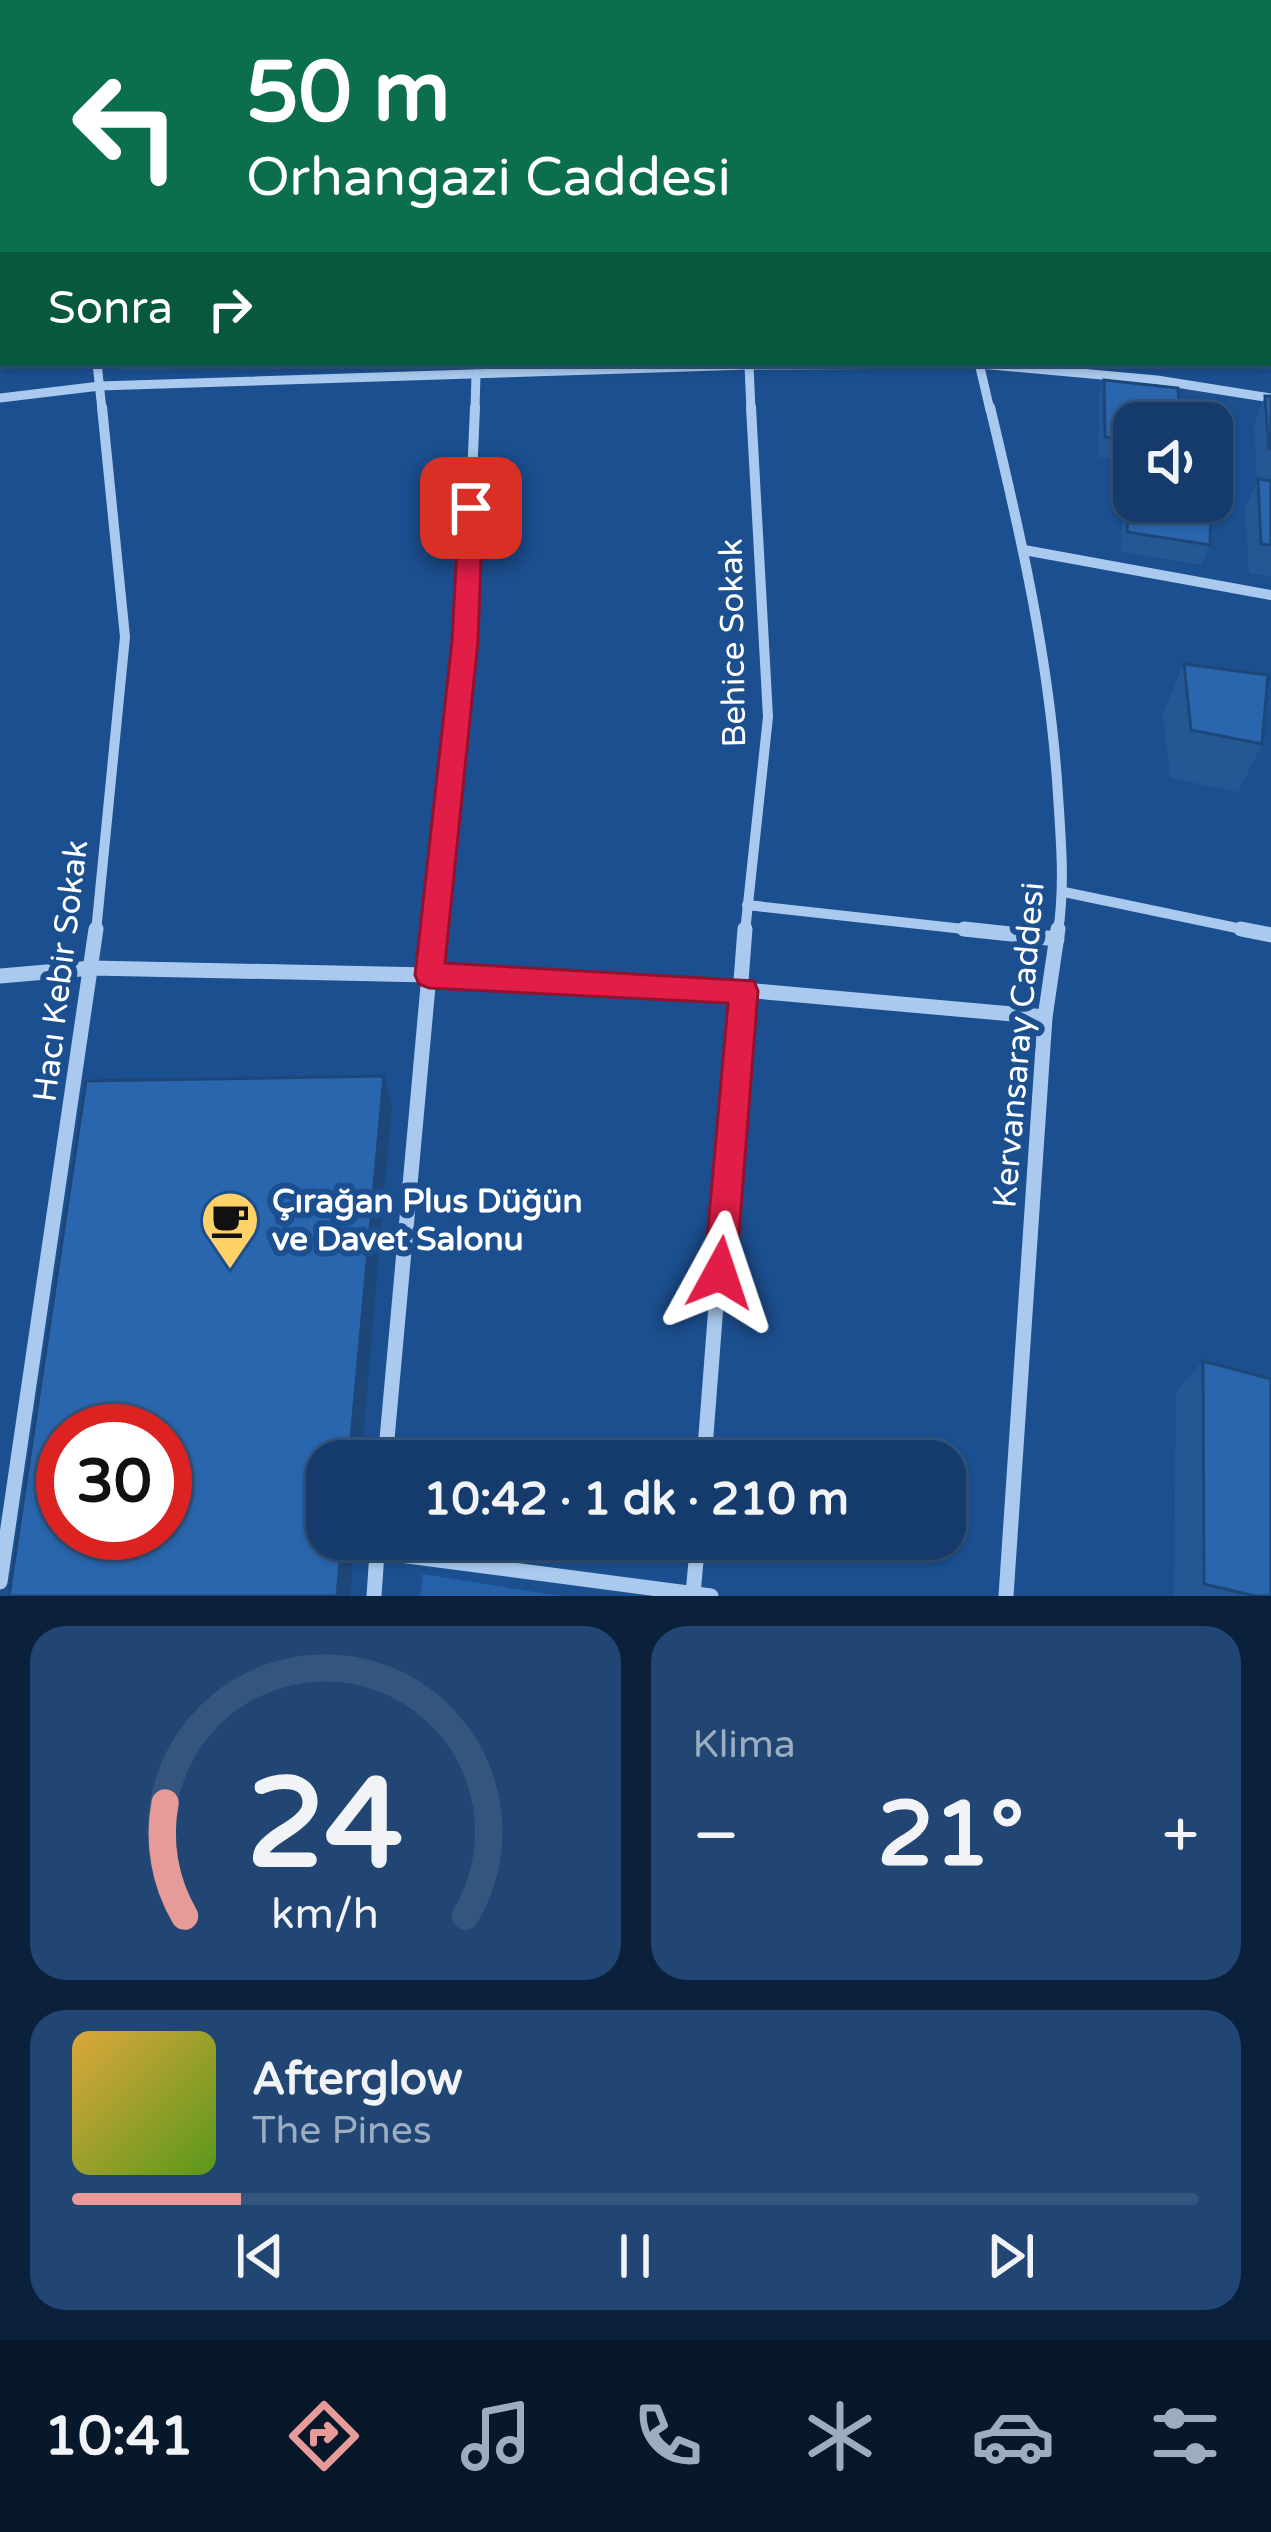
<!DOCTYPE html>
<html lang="tr">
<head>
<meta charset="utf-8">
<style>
  body { margin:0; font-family:"Varela Round",sans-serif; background:#214673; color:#f1f3f6; height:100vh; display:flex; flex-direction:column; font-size:45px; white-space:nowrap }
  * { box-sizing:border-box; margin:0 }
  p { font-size:39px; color:#9dadc1 }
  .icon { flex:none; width:66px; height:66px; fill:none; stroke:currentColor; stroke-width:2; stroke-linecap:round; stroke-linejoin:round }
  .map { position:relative; height:1596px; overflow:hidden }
  .panel { display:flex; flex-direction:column; gap:30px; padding:30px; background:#0b203b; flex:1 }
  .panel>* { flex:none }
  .hud { position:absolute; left:0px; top:0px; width:1272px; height:366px; box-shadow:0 3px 9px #0004,0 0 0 3px #33557e; background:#0b6e4f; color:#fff; overflow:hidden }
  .buttons { position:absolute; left:1113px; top:402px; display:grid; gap:24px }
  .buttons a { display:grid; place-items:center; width:120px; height:120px; border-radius:24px; background:#143b6b; box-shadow:0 3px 9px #0004,0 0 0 3px #33557e; font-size:60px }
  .speed { position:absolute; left:36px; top:1404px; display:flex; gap:24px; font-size:60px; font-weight:700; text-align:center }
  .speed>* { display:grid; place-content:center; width:156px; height:156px; border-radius:50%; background:#143b6b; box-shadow:0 3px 9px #0004,0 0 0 3px #33557e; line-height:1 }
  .speed .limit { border:18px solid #d22; background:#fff; color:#111 }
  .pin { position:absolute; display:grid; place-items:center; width:102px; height:102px; color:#fff; margin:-51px; border-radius:24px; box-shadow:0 6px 18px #0006 }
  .me { position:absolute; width:132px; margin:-66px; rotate:5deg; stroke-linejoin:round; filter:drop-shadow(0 0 9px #0008) }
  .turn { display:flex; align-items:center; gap:42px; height:252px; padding:0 48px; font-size:54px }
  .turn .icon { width:156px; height:156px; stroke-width:2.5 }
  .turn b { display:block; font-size:84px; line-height:102px }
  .then { display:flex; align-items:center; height:114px; padding:0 48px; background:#0003; gap:24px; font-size:45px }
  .big { font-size:90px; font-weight:700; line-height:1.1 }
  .panel .widget { flex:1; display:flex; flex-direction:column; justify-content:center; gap:18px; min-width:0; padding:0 42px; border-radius:36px; background:#214673 }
  .panel .dial { align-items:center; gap:0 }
  .dial svg { height:312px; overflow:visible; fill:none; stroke:#33557e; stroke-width:7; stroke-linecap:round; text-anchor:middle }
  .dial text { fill:#f1f3f6; stroke:none }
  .song { display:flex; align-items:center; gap:36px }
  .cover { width:144px; height:144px; border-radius:18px; background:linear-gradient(135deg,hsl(40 70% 55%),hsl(90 70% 35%)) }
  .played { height:12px; border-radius:6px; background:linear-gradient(90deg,#e69b98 15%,#33557e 15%) }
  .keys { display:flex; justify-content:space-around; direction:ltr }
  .heat { display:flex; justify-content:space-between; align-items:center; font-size:66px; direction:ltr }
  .panel .tiles { flex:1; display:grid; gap:30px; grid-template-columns:1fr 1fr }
  .widget:last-child { grid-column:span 2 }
  .trip { position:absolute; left:306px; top:1440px; width:660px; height:120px; border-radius:36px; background:#143b6b; box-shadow:0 3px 9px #0004,0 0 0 3px #33557e; font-weight:700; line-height:120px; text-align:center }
  .menu { display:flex; height:192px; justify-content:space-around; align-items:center; background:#08182b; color:#9dadc1 }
  .menu .icon { width:84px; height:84px }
  .menu .selected { color:#e69b98 }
  .menu b { font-size:54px; color:#f1f3f6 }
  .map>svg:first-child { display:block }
</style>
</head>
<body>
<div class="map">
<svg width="1271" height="1596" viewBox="0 0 1271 1596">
  <rect width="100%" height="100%" fill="#1b4f8f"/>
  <path fill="#2461a8" d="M423 1574 560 1596H420Z"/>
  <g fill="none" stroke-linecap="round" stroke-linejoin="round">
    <path stroke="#9cc4f0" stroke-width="9" d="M0 26 3 20"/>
    <g stroke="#a9c9ee" stroke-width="9">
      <path d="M97 363 102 410"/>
      <path d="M979 363 990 410"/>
      <path d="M749 365 751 410"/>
      <path d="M0 398 100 386 749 365 979 364 1157 380 1271 398"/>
      <path d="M475 410 476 374"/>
    </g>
    <g stroke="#a9c9ee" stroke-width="10">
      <path d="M990 407C1021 536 1050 663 1058 795 1061 841 1065 886 1058 932"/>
      <path d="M1024 550 1271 595"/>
      <path d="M1064 892 1256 932"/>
      <path d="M747 905 991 932"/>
      <path d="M96 932 125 637 102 407"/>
      <path d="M434 932 465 641 475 407"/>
      <path d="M745 932 768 717 751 407"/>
    </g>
    <g stroke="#a9c9ee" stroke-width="15">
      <path d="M434 929 429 975 744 990 1045 1017"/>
      <path d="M964 929 1057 939"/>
      <path d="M1241 929 1271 935"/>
      <path d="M0 976 92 968 429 975 385 1461"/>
      <path d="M704 1461 745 929"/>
      <path d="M0 1582 96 929"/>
      <path d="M693 1594 698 1539"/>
      <path d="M374 1596 377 1552 711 1596"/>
      <path d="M1006 1596 1045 1017 1058 929"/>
    </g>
  </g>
  <g fill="#245895">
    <rect x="127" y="0" width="209" height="3"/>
    <rect x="402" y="0" width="68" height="3"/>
    <path d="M484 0H548L549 3H484Z"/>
    <rect x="565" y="0" width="65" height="3"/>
    <rect x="642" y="0" width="68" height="3"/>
    <path d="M721 0H792L791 3H721Z"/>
    <rect x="796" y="0" width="74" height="3"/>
    <rect x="1269" y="11" width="2" height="174"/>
    <path d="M1269 275H1271V345L1269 351Z"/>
    <path d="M118 363H201L200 369 121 371Z"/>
    <path d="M235 363H378V366L237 370Z"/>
    <path d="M1208 363H1264L1262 369Z"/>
    <path d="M1104 380 1134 423V461L1099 457 1098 400Z"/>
    <path d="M1265 396H1271V480L1257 478 1254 425Z"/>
    <path d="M1131 476 1210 545 1202 565 1121 552 1124 496Z"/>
    <path d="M1258 479 1271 481V576L1249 573 1245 509Z"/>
    <path d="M1184 664 1262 744 1238 792 1170 778 1163 713Z"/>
    <path d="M1203 1361 1271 1596H1174L1176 1392Z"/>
  </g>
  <g fill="#1d4779">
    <path d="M384 1076 392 1106 361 1461H349Z"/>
    <path d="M342 1539H355L350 1596H337Z"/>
  </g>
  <g fill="#2a66ad" stroke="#1d4779" stroke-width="3" fill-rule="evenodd">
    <rect x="1269" y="11" width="2" height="41"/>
    <rect x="1269" y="88" width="2" height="31"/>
    <rect x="1269" y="275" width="2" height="41"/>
    <path d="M1104 380 1178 388 1180 423H1134V440L1105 437Z"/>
    <path d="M1265 396H1271V449H1269Z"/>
    <path d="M1131 476H1134V501H1211L1210 545 1127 532Z"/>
    <path d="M1258 479 1271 481V545L1261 544Z"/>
    <path d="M1184 664 1268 675 1262 744 1191 730Z"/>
    <path d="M384 1076 349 1461H327V1539H342L337 1596H9L86 1081ZM63 1431H165V1533H63Z"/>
    <path d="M1203 1361 1271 1379V1596H1255L1204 1584Z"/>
  </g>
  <path fill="#e11d48" stroke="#92132f" stroke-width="3" d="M471 499 483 508 478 641 445 963 754 981 758 991 736 1273 732 1284 720 1289 708 1284 704 1273 728 1003 429 988 419 984 415 975 452 641 459 508Z"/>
  <defs>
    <symbol id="cafe-pin" viewBox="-11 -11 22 30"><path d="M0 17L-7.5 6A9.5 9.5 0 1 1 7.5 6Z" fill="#ffd166" stroke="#1b4f8f"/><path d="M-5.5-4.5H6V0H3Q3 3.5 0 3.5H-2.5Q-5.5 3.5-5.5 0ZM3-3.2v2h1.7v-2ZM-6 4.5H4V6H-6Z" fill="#111"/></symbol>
  </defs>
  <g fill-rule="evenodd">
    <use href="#cafe-pin" x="197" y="1187" width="66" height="90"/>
  </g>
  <g text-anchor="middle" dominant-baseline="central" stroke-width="12" stroke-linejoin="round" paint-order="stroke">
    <g font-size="33" fill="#fff" stroke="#1b4f8f">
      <text transform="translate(733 643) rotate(-91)">Behice Sokak</text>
      <text transform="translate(61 971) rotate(-83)">Hacı Kebir Sokak</text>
      <text transform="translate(1019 1045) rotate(-85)">Kervansaray Caddesi</text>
    </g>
    <g font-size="33" font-weight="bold" fill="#fff" stroke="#1b4f8f" text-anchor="start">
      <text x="272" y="1201">Çırağan Plus Düğün<tspan x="272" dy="38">ve Davet Salonu</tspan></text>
    </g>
  </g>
</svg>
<div class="buttons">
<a><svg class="icon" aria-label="sound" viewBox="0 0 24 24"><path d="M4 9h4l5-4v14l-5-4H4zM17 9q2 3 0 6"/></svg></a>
</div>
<div class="speed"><div class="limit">30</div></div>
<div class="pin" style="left:471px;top:508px;background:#d93025"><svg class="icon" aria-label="arrive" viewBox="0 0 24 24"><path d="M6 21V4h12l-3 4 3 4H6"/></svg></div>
<svg class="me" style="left:720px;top:1273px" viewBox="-20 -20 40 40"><path d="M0-17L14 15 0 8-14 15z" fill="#e11d48" stroke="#fff" stroke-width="4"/></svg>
<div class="trip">10:42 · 1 dk · 210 m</div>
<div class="hud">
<div class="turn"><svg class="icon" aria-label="left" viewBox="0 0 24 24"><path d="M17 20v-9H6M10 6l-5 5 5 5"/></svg><div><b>50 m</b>Orhangazi Caddesi</div></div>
<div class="then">Sonra<svg class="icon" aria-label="right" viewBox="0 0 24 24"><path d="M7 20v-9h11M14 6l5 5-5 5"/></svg></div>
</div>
</div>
<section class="panel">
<div class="tiles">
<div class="widget dial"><svg viewBox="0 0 100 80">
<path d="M14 69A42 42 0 1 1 86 69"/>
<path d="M14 69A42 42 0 0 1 9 40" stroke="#e69b98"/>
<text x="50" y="56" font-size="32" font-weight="700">24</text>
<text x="50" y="72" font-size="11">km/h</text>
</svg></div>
<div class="widget"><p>Klima</p>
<div class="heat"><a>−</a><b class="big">21°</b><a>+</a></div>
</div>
<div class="widget">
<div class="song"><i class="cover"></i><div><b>Afterglow</b><p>The Pines</p></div></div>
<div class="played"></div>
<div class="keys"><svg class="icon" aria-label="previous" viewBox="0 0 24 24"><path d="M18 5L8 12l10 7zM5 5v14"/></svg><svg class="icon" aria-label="pause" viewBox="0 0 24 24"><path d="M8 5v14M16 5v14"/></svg><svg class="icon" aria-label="next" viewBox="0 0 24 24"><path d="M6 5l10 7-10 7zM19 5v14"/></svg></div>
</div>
</div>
</section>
<nav class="menu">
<b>10:41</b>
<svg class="icon selected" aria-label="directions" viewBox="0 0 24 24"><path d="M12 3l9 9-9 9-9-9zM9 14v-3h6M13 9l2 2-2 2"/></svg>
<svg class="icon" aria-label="music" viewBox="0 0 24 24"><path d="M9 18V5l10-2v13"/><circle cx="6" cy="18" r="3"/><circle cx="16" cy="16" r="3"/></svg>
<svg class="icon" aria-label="phone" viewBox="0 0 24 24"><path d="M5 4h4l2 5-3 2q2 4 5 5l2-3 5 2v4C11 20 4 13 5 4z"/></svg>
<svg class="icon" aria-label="climate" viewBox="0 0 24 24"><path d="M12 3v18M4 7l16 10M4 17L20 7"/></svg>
<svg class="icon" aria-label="car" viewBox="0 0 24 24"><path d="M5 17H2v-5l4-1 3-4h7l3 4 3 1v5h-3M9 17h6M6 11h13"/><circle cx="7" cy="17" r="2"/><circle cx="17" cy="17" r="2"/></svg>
<svg class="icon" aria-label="filters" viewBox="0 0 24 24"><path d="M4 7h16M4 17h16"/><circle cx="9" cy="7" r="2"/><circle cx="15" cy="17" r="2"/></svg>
</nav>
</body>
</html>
